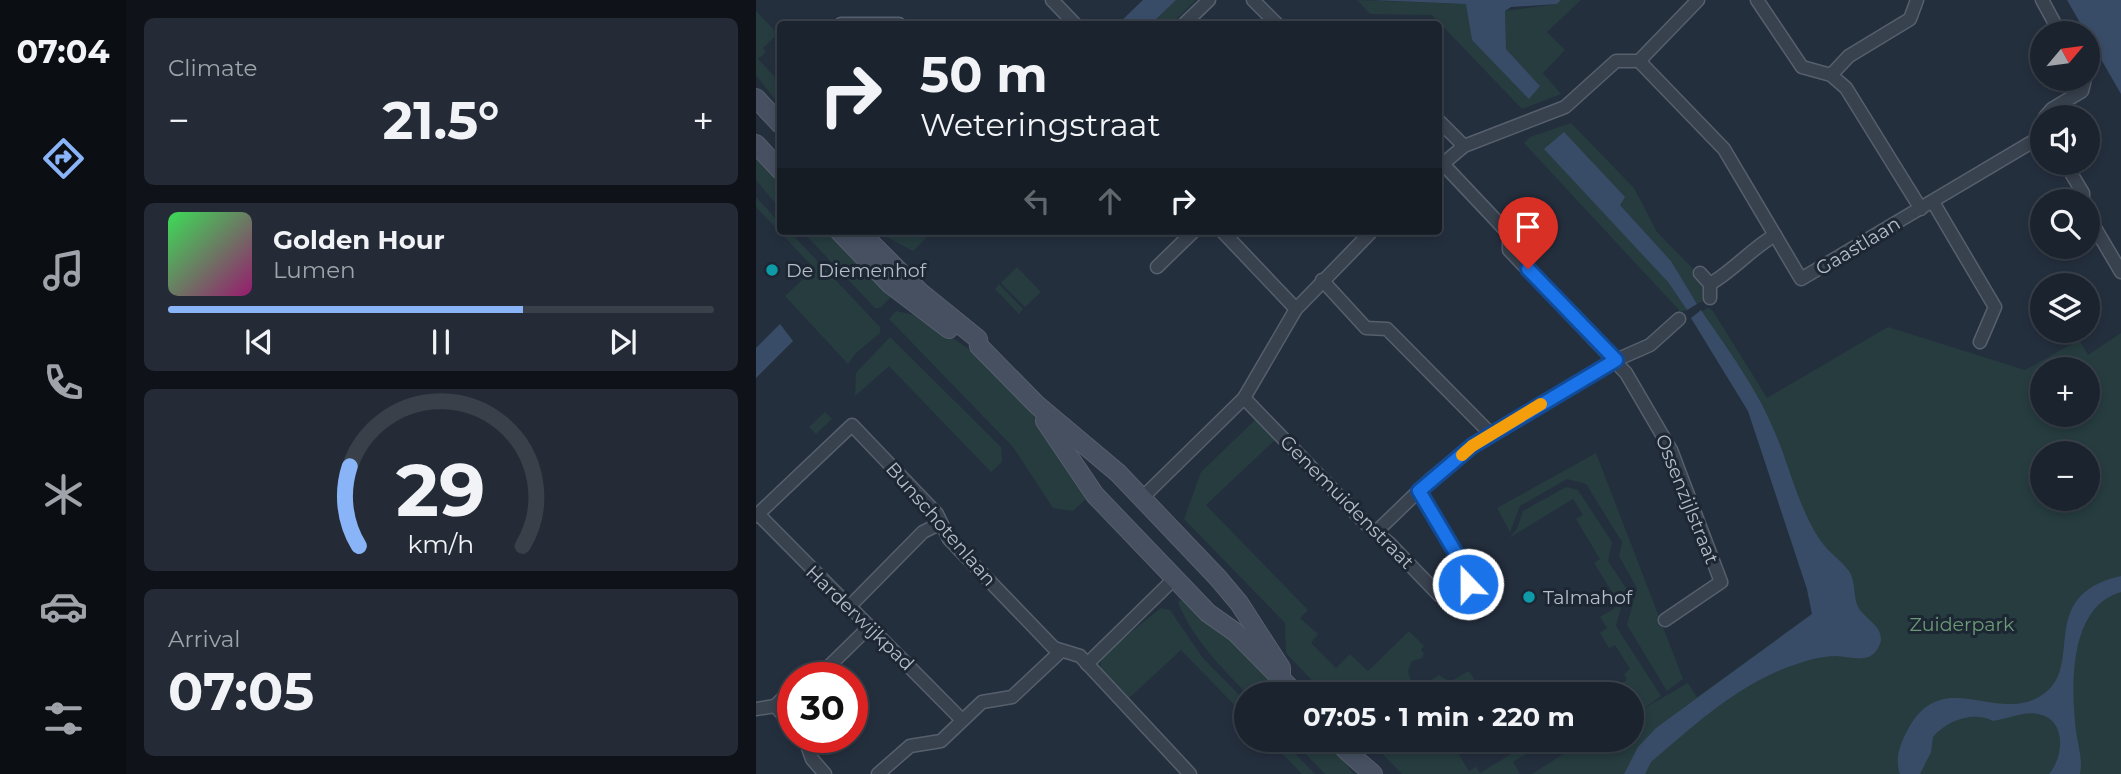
<!DOCTYPE html>
<html lang="en">
<head>
<meta charset="utf-8">
<style>
  body { margin:0; font-family:Montserrat,sans-serif; background:#242b36; color:#f1f3f6; height:100vh; display:flex; flex-direction:column; font-size:26px; white-space:nowrap }
  * { box-sizing:border-box; margin:0 }
  p { font-size:23px; color:#a0a4aa }
  .icon { flex:none; width:38px; height:38px; fill:none; stroke:currentColor; stroke-width:2; stroke-linecap:round; stroke-linejoin:round }
  .map { position:relative; flex:1; overflow:hidden }
  .details { display:flex; flex-direction:column; gap:18px; padding:18px; background:#0f1319; width:630px }
  .details>* { flex:none }
  .top-card { position:absolute; left:21px; top:21px; width:665px; height:214px; border-radius:7px; box-shadow:0 4px 10px #0003,0 0 0 2px #39404a; background:#1b232e; color:#f1f3f6; overflow:hidden }
  .needle { width:46px; rotate:61deg }
  .tools { position:absolute; left:1274px; top:21px; display:grid; gap:14px }
  .tools a { display:grid; place-items:center; width:70px; height:70px; border-radius:50%; background:#1b232e; box-shadow:0 4px 10px #0003,0 0 0 2px #39404a; font-size:35px }
  .speed { position:absolute; left:21px; top:662px; display:flex; gap:14px; font-size:35px; font-weight:700; text-align:center }
  .speed>* { display:grid; place-content:center; width:91px; height:91px; border-radius:50%; background:#1b232e; box-shadow:0 4px 10px #0003,0 0 0 2px #39404a; line-height:1 }
  .speed .limit { border:10px solid #d22; background:#fff; color:#111 }
  .pin { position:absolute; display:grid; place-items:center; width:60px; height:60px; color:#fff; margin:-72px -30px; border-radius:50% 50% 50% 0; rotate:-45deg; box-shadow:0 0 7px #0007 }
  .pin .icon { rotate:45deg }
  .me { position:absolute; width:77px; margin:-38px; rotate:338deg; stroke-linejoin:round; filter:drop-shadow(0 0 5px #0008) }
  .turn { display:flex; align-items:center; gap:24px; height:147px; padding:0 28px; font-size:32px }
  .turn .icon { width:91px; height:91px; stroke-width:2.5 }
  .turn b { display:block; font-size:49px; line-height:60px }
  .lanes { display:flex; align-items:center; height:66px; padding:0 28px; background:#0003; justify-content:center; gap:35px; direction:ltr }
  .lanes .off { opacity:.35 }
  .big { font-size:52px; font-weight:700; line-height:1.1 }
  .details .tile { flex:1; display:flex; flex-direction:column; justify-content:center; gap:10px; min-width:0; padding:0 24px; border-radius:10px; background:#242b36 }
  .details .dial { align-items:center; gap:0 }
  .dial svg { height:182px; overflow:visible; fill:none; stroke:#39404a; stroke-width:7; stroke-linecap:round; text-anchor:middle }
  .dial text { fill:#f1f3f6; stroke:none }
  .song { display:flex; align-items:center; gap:21px }
  .cover { width:84px; height:84px; border-radius:10px; background:linear-gradient(135deg,hsl(130 70% 55%),hsl(320 70% 35%)) }
  .played { height:7px; border-radius:4px; background:linear-gradient(90deg,#8ab4f8 65%,#39404a 65%) }
  .keys { display:flex; justify-content:space-around; direction:ltr }
  .heat { display:flex; justify-content:space-between; align-items:center; font-size:38px; direction:ltr }
  .trip { position:absolute; left:478px; top:682px; width:410px; height:70px; border-radius:35px; background:#1b232e; box-shadow:0 4px 10px #0003,0 0 0 2px #39404a; font-weight:700; line-height:70px; text-align:center }
  main { display:flex; flex:1; min-height:0 }
  .tab-bar { display:flex; flex-direction:column; width:126px; justify-content:space-around; align-items:center; background:#0b0e12; color:#a0a4aa }
  .tab-bar .icon { width:49px; height:49px }
  .tab-bar .current { color:#8ab4f8 }
  .tab-bar b { font-size:32px; color:#f1f3f6 }
  .map>svg:first-child { display:block }
</style>
</head>
<body>
<main>
<nav class="tab-bar">
<b>07:04</b>
<svg class="icon current" aria-label="directions" viewBox="0 0 24 24"><path d="M12 3l9 9-9 9-9-9zM9 14v-3h6M13 9l2 2-2 2"/></svg>
<svg class="icon" aria-label="music" viewBox="0 0 24 24"><path d="M9 18V5l10-2v13"/><circle cx="6" cy="18" r="3"/><circle cx="16" cy="16" r="3"/></svg>
<svg class="icon" aria-label="phone" viewBox="0 0 24 24"><path d="M5 4h4l2 5-3 2q2 4 5 5l2-3 5 2v4C11 20 4 13 5 4z"/></svg>
<svg class="icon" aria-label="climate" viewBox="0 0 24 24"><path d="M12 3v18M4 7l16 10M4 17L20 7"/></svg>
<svg class="icon" aria-label="car" viewBox="0 0 24 24"><path d="M5 17H2v-5l4-1 3-4h7l3 4 3 1v5h-3M9 17h6M6 11h13"/><circle cx="7" cy="17" r="2"/><circle cx="17" cy="17" r="2"/></svg>
<svg class="icon" aria-label="filters" viewBox="0 0 24 24"><path d="M4 7h16M4 17h16"/><circle cx="9" cy="7" r="2"/><circle cx="15" cy="17" r="2"/></svg>
</nav>
<section class="details">
<div class="tile"><p>Climate</p>
<div class="heat"><a>−</a><b class="big">21.5°</b><a>+</a></div>
</div>
<div class="tile">
<div class="song"><i class="cover"></i><div><b>Golden Hour</b><p>Lumen</p></div></div>
<div class="played"></div>
<div class="keys"><svg class="icon" aria-label="previous" viewBox="0 0 24 24"><path d="M18 5L8 12l10 7zM5 5v14"/></svg><svg class="icon" aria-label="pause" viewBox="0 0 24 24"><path d="M8 5v14M16 5v14"/></svg><svg class="icon" aria-label="next" viewBox="0 0 24 24"><path d="M6 5l10 7-10 7zM19 5v14"/></svg></div>
</div>
<div class="tile dial"><svg viewBox="0 0 100 80">
<path d="M14 69A42 42 0 1 1 86 69"/>
<path d="M14 69A42 42 0 0 1 10 34" stroke="#8ab4f8"/>
<text x="50" y="56" font-size="32" font-weight="700">29</text>
<text x="50" y="72" font-size="11">km/h</text>
</svg></div>
<div class="tile"><p>Arrival</p><b class="big">07:05</b></div>
</section>
<div class="map">
<svg width="1365" height="774" viewBox="0 0 1365 774">
  <rect width="100%" height="100%" fill="#242f3e"/>
  <g fill="#263c3f" fill-rule="evenodd">
    <path d="M420 0H440L415 24H395Z"/>
    <path d="M601 0 711 4 716 40 784 86 750 49 749 11 801 4 805 0H825L791 32 809 50 787 73 805 94 766 109 676 15 614 14Z"/>
    <path d="M0 11 22 34 7 48 10 52 2 59 24 82V106L0 75Z"/>
    <path d="M815 123 878 188 901 232 942 274 950 295 947 301 941 304 915 261 864 205 808 132 931 310 921 313 923 310 768 143 774 137Z"/>
    <path d="M0 152 24 177V209L0 180Z"/>
    <path d="M0 197 24 223V231H33L124 327V333L100 353 92 364 29 296 57 270 56 266 0 207Z"/>
    <path d="M46 231H76L138 294 124 308H119Z"/>
    <path d="M119 231H185L177 238 174 234 157 251Z"/>
    <path d="M261 267 285 292 269 307 245 283Z"/>
    <path d="M243 284 267 309 263 314 239 289Z"/>
    <path d="M952 308 957 311 1011 398 1132 327 1269 370 1323 340 1332 355 1365 333V774H776L829 740H875V695H857L854 690 871 680 868 674 874 669 859 645 853 648 844 633 851 628 844 617 864 605 838 563 844 559 820 519 827 515 817 499 753 538 761 529 767 511 810 487 822 490 856 542 852 561 870 588 860 626 905 696 887 709 932 683 941 697 1056 614 1051 589 992 411 935 318ZM1286 369H1332V415H1286ZM1286 453H1332V499H1286Z"/>
    <path d="M140 311 164 316 217 352 272 406 286 423 331 498 317 511 297 508 257 447 133 319Z"/>
    <path d="M134 337 245 447 246 462 235 472 133 366 99 396 100 373Z"/>
    <path d="M69 412 76 419 60 434 53 427Z"/>
    <path d="M500 419 520 439 450 505 552 610 544 618 562 634 555 643 580 668 594 654 612 671 653 631 668 646 665 650 668 653 666 658 656 661 652 671 655 681 665 686 683 675 694 682 713 671 724 689 716 695H570L530 653 529 623 428 519 445 472Z"/>
    <path d="M840 453 927 679 911 691 871 625 881 588 863 556 866 542 830 484 811 479 764 506 754 532 741 508Z"/>
    <path d="M424 600 433 602 531 695H492C464 666 438 640 422 603Z"/>
    <path d="M405 608 414 610 446 657 490 702V717L425 650 372 699 345 671V660L355 648Z"/>
    <path d="M513 740H526L559 774H546Z"/>
    <path d="M536 740H570L598 774H569Z"/>
    <path d="M613 740H702L705 746 700 750 713 771 720 767 724 773 778 740 785 745 757 762 764 774H646Z"/>
  </g>
  <g fill="#394c67">
    <path d="M387 0H420L395 24H362Z"/>
    <path d="M615 0H805L801 4 755 7 749 11 750 49 784 86 773 99 716 40 710 4Z"/>
    <path d="M1311 0H1365V94Z"/>
    <path d="M808 132 869 197 864 205 915 261 941 304 931 310 912 282 788 149Z"/>
    <path d="M945 310C970 347 1000 387 1017 428 1034 466 1041 505 1064 540 1072 552 1085 560 1093 571 1100 582 1097 596 1102 607 1109 620 1136 630 1120 651 1110 664 1093 656 1080 656 1069 656 1055 659 1044 663 985 681 941 723 895 762L889 774H868L882 747 900 728 1056 614 1051 589 992 411 935 318Z"/>
    <path d="M24 324 37 341 0 378V348Z"/>
    <path d="M1365 576V592C1312 607 1315 687 1320 731 1322 746 1327 759 1324 774H1293C1308 757 1311 719 1282 714 1268 711 1252 719 1237 721 1218 711 1191 720 1177 737L1175 752 1164 774H1144C1139 761 1143 746 1150 733 1184 664 1237 723 1283 697 1333 669 1276 596 1365 576Z"/>
  </g>
  <g fill="none" stroke-linecap="round" stroke-linejoin="round">
    <defs>
      <g id="street">
        <path d="M296 0 319 24"/>
        <path d="M497 0 521 24"/>
        <path d="M1001 0 1046 67 1075 75 1090 88 1165 209"/>
        <path d="M1286 0 1304 33"/>
        <path d="M85 24H143"/>
        <path d="M428 24 453 0"/>
        <path d="M883 61 968 149 1045 279 1286 136"/>
        <path d="M1075 75 1093 56 1154 19 1161 0"/>
        <path d="M1289 117 1296 109 1326 91 1329 79"/>
        <path d="M682 120 708 146"/>
        <path d="M1309 163 1327 193V201"/>
        <path d="M687 164 753 234V250L870 373 915 450 965 582 909 620"/>
        <path d="M682 168 708 146 809 107 860 61H883L942 0"/>
        <path d="M1177 202 1239 307 1224 342"/>
        <path d="M1332 216 1365 272"/>
        <path d="M466 231 540 309"/>
        <path d="M401 267 438 231"/>
        <path d="M944 273 954 284V298"/>
        <path d="M566 280 610 328 631 329 735 434"/>
        <path d="M954 284C978 270 995 249 1019 235"/>
        <path d="M488 398 611 525 633 543 683 595 690 597 712 584 714 577 663 491"/>
        <path d="M386 498 488 398 540 309 616 231"/>
        <path d="M3 515 206 720"/>
        <path d="M0 516 96 425 181 514 193 539 298 648 324 656 434 774"/>
        <path d="M620 532 676 478 716 445 860 360 894 345 923 319"/>
        <path d="M93 607 167 532 185 523"/>
        <path d="M331 664 419 578"/>
        <path d="M62 677 113 627"/>
        <path d="M19 706 37 725"/>
        <path d="M19 706 37 688"/>
        <path d="M0 709 19 706"/>
        <path d="M48 737 56 759 69 774"/>
        <path d="M122 774 154 746 185 741 226 702 256 697 304 652"/>
      </g>
      <g id="secondary">
        <path d="M0 98 24 124"/>
        <path d="M0 144 24 170"/>
        <path d="M83 231 134 284 193 329"/>
        <path d="M103 231 164 292 222 339 223 346 281 405 362 473 462 578 483 603 525 668V676"/>
        <path d="M289 421 339 495 452 613 479 632 541 695"/>
        <path d="M581 740C592 754 604 762 617 774"/>
      </g>
    </defs>
    <use href="#street" stroke="#565f6c" stroke-width="15"/>
    <use href="#secondary" stroke="#565f6c" stroke-width="20"/>
    <use href="#street" stroke="#38414e" stroke-width="12"/>
    <use href="#secondary" stroke="#465061" stroke-width="18"/>
  </g>
  <g fill="none" stroke-linecap="round" stroke-linejoin="round">
    <defs>
      <path id="route" d="M712 584 714 577 663 491 716 446 860 360 772 269"/>
    </defs>
    <use href="#route" stroke="#114b97" stroke-width="18"/>
    <use href="#route" stroke="#1a73e8" stroke-width="12"/>
    <path stroke="#f59e0b" stroke-width="12" d="M706 455 716 446 785 404"/>
  </g>
  <g fill="#0f9aa8" stroke="#1d2633" stroke-width="2.5">
    <circle cx="16" cy="270" r="7"/>
    <circle cx="773" cy="597" r="7"/>
  </g>
  <g text-anchor="middle" dominant-baseline="central" stroke-width="6" stroke-linejoin="round" paint-order="stroke">
    <g font-size="19" fill="#b4bcc9" stroke="#1d2633">
      <text transform="translate(1102 246) rotate(-31)">Gaastlaan</text>
      <text transform="translate(931 499) rotate(68)">Ossenzijlstraat</text>
      <text transform="translate(591 502) rotate(45)">Genemuidenstraat</text>
      <text transform="translate(185 524) rotate(49)">Bunschotenlaan</text>
      <text transform="translate(104 618) rotate(44)">Harderwijkpad</text>
    </g>
    <g font-size="19" fill="#b4bcc9" stroke="#1d2633" text-anchor="start">
      <text x="30" y="270">De Diemenhof</text>
      <text x="787" y="597">Talmahof</text>
    </g>
    <g font-size="19" fill="#6b9a76" stroke="#1d2633">
      <text x="1206" y="624">Zuiderpark</text>
    </g>
  </g>
</svg>
<div class="tools">
<a><svg class="needle" viewBox="-14 -14 28 28"><path d="M0-13l5 13h-10z" fill="#e53935"/><path d="M0 13l5-13h-10z" fill="#a0a4aa"/></svg></a>
<a><svg class="icon" aria-label="sound" viewBox="0 0 24 24"><path d="M4 9h4l5-4v14l-5-4H4zM17 9q2 3 0 6"/></svg></a>
<a><svg class="icon" aria-label="search" viewBox="0 0 24 24"><circle cx="10" cy="10" r="6"/><path d="M15 15l6 6"/></svg></a>
<a><svg class="icon" aria-label="layers" viewBox="0 0 24 24"><path d="M12 4l9 5-9 5-9-5zM3 14l9 5 9-5"/></svg></a>
<a>+</a>
<a>−</a>
</div>
<div class="speed"><div class="limit">30</div></div>
<div class="pin" style="left:772px;top:269px;background:#d93025"><svg class="icon" aria-label="arrive" viewBox="0 0 24 24"><path d="M6 21V4h12l-3 4 3 4H6"/></svg></div>
<svg class="me" style="left:712px;top:584px" viewBox="-20 -20 40 40"><circle r="17" fill="#1a73e8" stroke="#fff" stroke-width="3"/><path d="M0-11L8 9 0 5-8 9z" fill="#fff"/></svg>
<div class="trip">07:05 · 1 min · 220 m</div>
<div class="top-card">
<div class="turn"><svg class="icon" aria-label="right" viewBox="0 0 24 24"><path d="M7 20v-9h11M14 6l5 5-5 5"/></svg><div><b>50 m</b>Weteringstraat</div></div>
<div class="lanes"><svg class="icon off" aria-label="left" viewBox="0 0 24 24"><path d="M17 20v-9H6M10 6l-5 5 5 5"/></svg><svg class="icon off" aria-label="ahead" viewBox="0 0 24 24"><path d="M12 20V5M6 11l6-6 6 6"/></svg><svg class="icon" aria-label="right" viewBox="0 0 24 24"><path d="M7 20v-9h11M14 6l5 5-5 5"/></svg></div>
</div>
</div>
</main>
</body>
</html>
